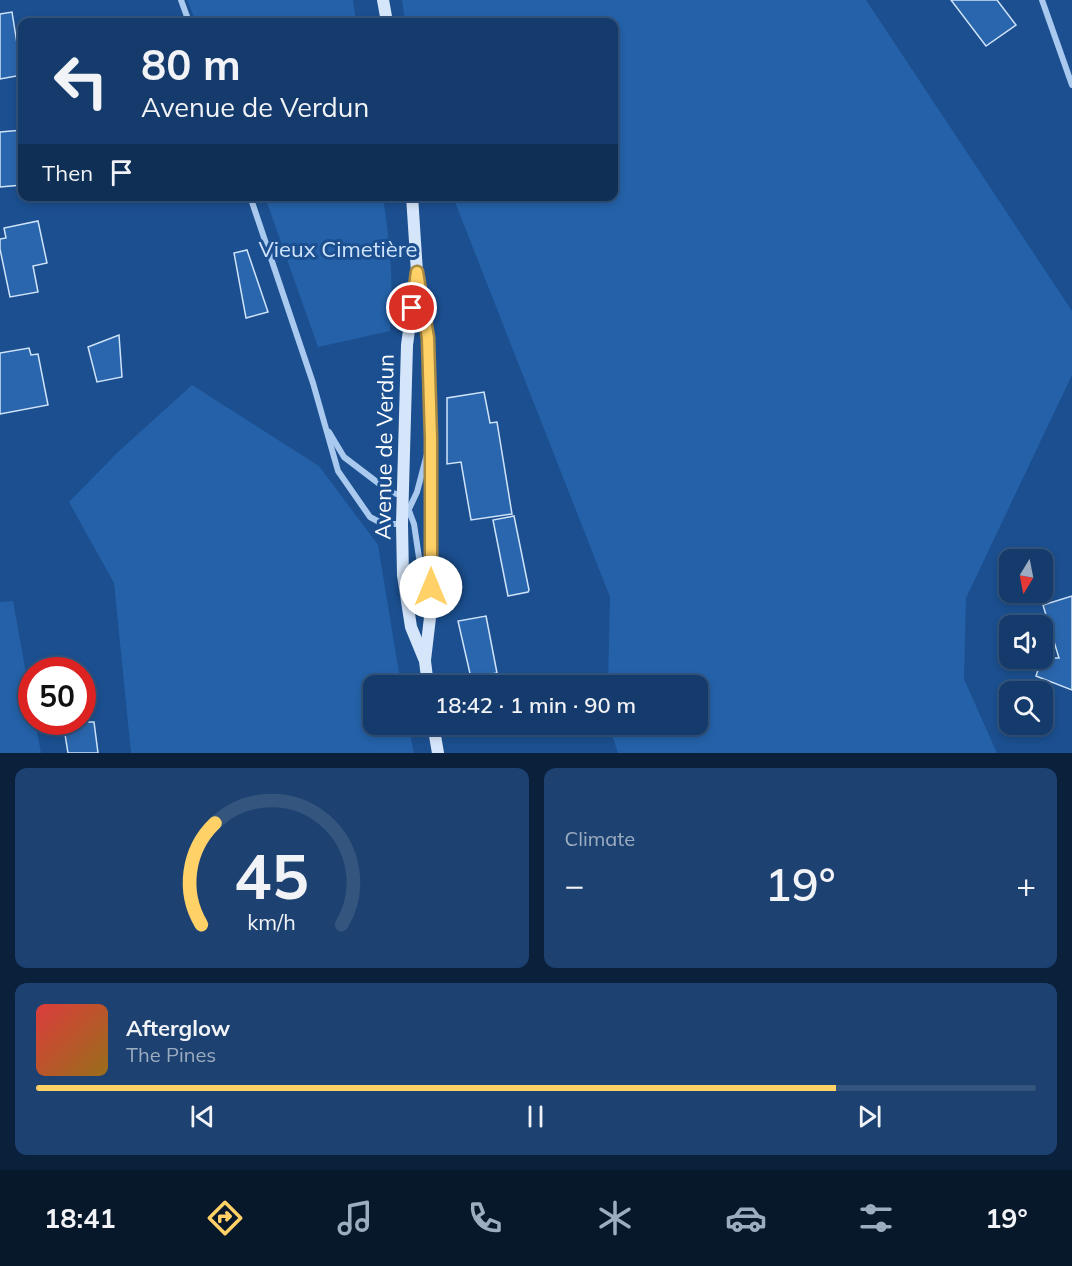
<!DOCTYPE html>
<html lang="en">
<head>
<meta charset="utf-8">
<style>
  body { margin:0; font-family:Mulish,sans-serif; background:#1d4271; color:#f1f3f6; height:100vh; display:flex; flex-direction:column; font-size:22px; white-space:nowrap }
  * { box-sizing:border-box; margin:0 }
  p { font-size:20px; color:#9dadc1 }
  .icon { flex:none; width:33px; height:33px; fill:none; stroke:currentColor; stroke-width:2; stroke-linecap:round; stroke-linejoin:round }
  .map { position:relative; height:753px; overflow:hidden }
  .drawer { display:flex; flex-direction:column; gap:15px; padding:15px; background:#0b203b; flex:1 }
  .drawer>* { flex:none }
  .guide { position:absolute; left:18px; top:18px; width:600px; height:183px; border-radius:12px; box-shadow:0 3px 9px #0003,0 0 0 2px #33557e; background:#143b6b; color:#f1f3f6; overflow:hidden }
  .needle { width:39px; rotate:190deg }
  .tools { position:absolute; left:999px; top:549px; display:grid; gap:12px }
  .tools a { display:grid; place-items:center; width:54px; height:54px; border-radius:12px; background:#143b6b; box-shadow:0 3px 9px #0003,0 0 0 2px #33557e; font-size:30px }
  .speed { position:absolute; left:18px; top:657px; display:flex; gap:12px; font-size:30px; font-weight:700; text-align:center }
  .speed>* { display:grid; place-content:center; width:78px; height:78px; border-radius:50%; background:#143b6b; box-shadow:0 3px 9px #0003,0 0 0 2px #33557e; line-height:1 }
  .speed .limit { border:9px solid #d22; background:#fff; color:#111 }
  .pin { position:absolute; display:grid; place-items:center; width:51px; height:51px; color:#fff; margin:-26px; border:3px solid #fff; border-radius:50%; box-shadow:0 2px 6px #0007 }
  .me { position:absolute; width:66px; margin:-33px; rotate:0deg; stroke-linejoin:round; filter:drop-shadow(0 0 4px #0008) }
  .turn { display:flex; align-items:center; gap:21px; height:126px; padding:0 24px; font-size:27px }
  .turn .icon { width:78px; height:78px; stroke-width:2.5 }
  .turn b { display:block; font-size:42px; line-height:51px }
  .then { display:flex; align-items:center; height:57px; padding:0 24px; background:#0003; gap:12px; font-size:22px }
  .big { font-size:45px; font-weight:600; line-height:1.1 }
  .drawer .tile { flex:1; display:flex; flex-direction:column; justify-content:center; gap:9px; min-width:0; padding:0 21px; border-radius:12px; background:#1d4271 }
  .drawer .dial { align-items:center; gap:0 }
  .dial svg { height:156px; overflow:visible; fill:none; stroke:#33557e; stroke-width:7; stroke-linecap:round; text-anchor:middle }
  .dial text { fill:#f1f3f6; stroke:none }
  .song { display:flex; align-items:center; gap:18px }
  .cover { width:72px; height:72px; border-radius:9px; background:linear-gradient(135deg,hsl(0 70% 55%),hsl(40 70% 35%)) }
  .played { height:6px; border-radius:3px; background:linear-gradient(90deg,#ffd166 80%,#33557e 80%) }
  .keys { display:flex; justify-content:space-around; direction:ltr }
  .heat { display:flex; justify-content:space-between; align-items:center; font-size:33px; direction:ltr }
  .drawer .tiles { flex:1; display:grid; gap:15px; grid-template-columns:1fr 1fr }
  .tile:last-child { grid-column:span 2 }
  .trip { position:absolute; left:363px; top:675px; width:345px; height:60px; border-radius:12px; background:#143b6b; box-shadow:0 3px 9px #0003,0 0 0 2px #33557e; font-weight:600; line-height:60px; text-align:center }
  .dock { display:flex; height:96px; justify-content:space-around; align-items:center; background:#08182b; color:#9dadc1 }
  .dock .icon { width:42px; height:42px }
  .dock .on { color:#ffd166 }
  .dock b { font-size:27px; color:#f1f3f6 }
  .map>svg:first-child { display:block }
</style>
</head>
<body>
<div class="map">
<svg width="1072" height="753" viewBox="0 0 1072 753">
  <rect width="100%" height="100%" fill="#1b4f8f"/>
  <g fill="#2461a8">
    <path d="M187 0H353L356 22H196Z"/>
    <path d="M402 0H866L1072 311V375L966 598 964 679 997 753H618L609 725 698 724V686L608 685 610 597 453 197 614 196V22H405Z"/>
    <path d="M265 197H383C390 244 394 283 390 331L318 347Z"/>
    <path d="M192 385 319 466 378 545 401 685 374 686V724L408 725 414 753H131L114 583 69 502 117 453Z"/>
    <path d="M13 601 31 701 32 722H35L41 753H0V602Z"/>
  </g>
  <g fill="#2a66ad" stroke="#cfe3fa" stroke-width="1.5">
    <path d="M951 0H997L1016 25 986 46Z"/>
    <path d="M12 12 22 75 0 79V14Z"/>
    <path d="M22 130V185L0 187V132Z"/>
    <path d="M38 221 47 263 33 266 38 292 10 297 0 249V239L6 238 4 228Z"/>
    <path d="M247 250 268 312 246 318 234 253Z"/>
    <path d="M119 335 122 377 97 382 88 347Z"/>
    <path d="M29 348 31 355 38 354 48 405 0 414V353Z"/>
    <path d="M484 392 490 423 497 422 512 514 471 520 461 462 447 464V398Z"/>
    <path d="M514 516 529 590 528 592 508 596 493 520Z"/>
    <path d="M1072 596V690L1036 676 1042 658H1059L1043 605Z"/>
    <path d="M486 616 497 673 471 678 458 621Z"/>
    <path d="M63 722H94L98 753H68Z"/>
  </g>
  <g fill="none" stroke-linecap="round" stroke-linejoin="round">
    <g stroke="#a9c9ee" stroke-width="6">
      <path d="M181 0 189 22"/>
      <path d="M1042 0 1072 85"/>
      <path d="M250 196 313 383 338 471 370 517 383 524H402L417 492 427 454"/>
      <path d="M329 432 344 457 390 492 403 496"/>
      <path d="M408 508 414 524 424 591 428 600"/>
    </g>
    <g stroke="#d6e6fa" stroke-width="12">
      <path d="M383 0 387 22"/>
      <path d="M412 196 417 272 407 345 402 524 403 575 411 627 425 661 428 686"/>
      <path d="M419 285 428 338 431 438V609L425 660"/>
      <path d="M433 724 438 753"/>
    </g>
  </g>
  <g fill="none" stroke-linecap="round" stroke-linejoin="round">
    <defs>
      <path id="route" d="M412 308 417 272 428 338 431 438V587"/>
    </defs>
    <use href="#route" stroke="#a68842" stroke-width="15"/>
    <use href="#route" stroke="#ffd166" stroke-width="10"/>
  </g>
  <g text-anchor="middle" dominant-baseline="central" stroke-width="6" stroke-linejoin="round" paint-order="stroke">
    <g font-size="22" fill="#cfe3fa" stroke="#1b4f8f">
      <text x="338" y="249">Vieux Cimetière</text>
    </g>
    <g font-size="22" fill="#fff" stroke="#1b4f8f">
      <text transform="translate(384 447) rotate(-89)">Avenue de Verdun</text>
    </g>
  </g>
</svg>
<div class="tools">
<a><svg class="needle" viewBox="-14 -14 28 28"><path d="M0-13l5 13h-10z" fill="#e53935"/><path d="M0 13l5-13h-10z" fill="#9dadc1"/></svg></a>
<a><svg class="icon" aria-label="sound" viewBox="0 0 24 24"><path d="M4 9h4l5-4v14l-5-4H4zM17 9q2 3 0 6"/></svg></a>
<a><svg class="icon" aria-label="search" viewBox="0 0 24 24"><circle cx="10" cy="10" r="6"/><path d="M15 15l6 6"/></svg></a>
</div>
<div class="speed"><div class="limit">50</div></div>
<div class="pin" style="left:412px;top:308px;background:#d93025"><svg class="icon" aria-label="arrive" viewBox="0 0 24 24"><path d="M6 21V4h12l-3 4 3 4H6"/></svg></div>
<svg class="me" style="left:431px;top:587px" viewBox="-20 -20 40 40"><circle r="19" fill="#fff"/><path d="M0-13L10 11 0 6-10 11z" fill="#ffd166"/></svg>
<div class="trip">18:42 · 1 min · 90 m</div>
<div class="guide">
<div class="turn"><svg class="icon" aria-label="left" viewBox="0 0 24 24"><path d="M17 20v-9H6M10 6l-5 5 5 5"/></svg><div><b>80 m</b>Avenue de Verdun</div></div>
<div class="then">Then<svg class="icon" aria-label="arrive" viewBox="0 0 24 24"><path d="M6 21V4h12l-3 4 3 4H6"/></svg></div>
</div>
</div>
<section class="drawer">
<div class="tiles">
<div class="tile dial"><svg viewBox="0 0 100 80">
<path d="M14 69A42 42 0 1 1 86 69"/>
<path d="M14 69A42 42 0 0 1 21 17" stroke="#ffd166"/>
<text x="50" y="56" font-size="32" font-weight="700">45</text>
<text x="50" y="72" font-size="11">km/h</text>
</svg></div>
<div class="tile"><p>Climate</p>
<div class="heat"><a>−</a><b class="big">19°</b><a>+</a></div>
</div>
<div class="tile">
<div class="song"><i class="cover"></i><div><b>Afterglow</b><p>The Pines</p></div></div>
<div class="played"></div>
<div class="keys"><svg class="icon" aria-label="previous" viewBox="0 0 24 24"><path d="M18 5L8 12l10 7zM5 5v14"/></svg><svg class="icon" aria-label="pause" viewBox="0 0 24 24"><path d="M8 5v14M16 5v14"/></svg><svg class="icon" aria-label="next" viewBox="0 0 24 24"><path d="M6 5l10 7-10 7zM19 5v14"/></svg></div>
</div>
</div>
</section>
<nav class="dock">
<b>18:41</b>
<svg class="icon on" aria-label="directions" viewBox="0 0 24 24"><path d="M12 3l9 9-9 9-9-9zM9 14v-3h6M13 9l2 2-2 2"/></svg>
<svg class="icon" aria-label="music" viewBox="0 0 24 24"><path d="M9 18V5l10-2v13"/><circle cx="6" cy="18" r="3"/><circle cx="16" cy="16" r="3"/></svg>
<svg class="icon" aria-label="phone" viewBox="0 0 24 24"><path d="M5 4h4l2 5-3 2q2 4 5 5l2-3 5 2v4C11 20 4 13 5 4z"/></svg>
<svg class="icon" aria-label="climate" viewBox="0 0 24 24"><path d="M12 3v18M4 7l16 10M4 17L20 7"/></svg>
<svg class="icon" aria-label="car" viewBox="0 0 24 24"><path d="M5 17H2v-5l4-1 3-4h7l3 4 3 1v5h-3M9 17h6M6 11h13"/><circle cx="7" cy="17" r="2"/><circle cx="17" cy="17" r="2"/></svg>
<svg class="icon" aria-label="filters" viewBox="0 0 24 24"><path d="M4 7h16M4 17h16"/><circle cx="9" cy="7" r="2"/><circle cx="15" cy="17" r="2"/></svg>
<b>19°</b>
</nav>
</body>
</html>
